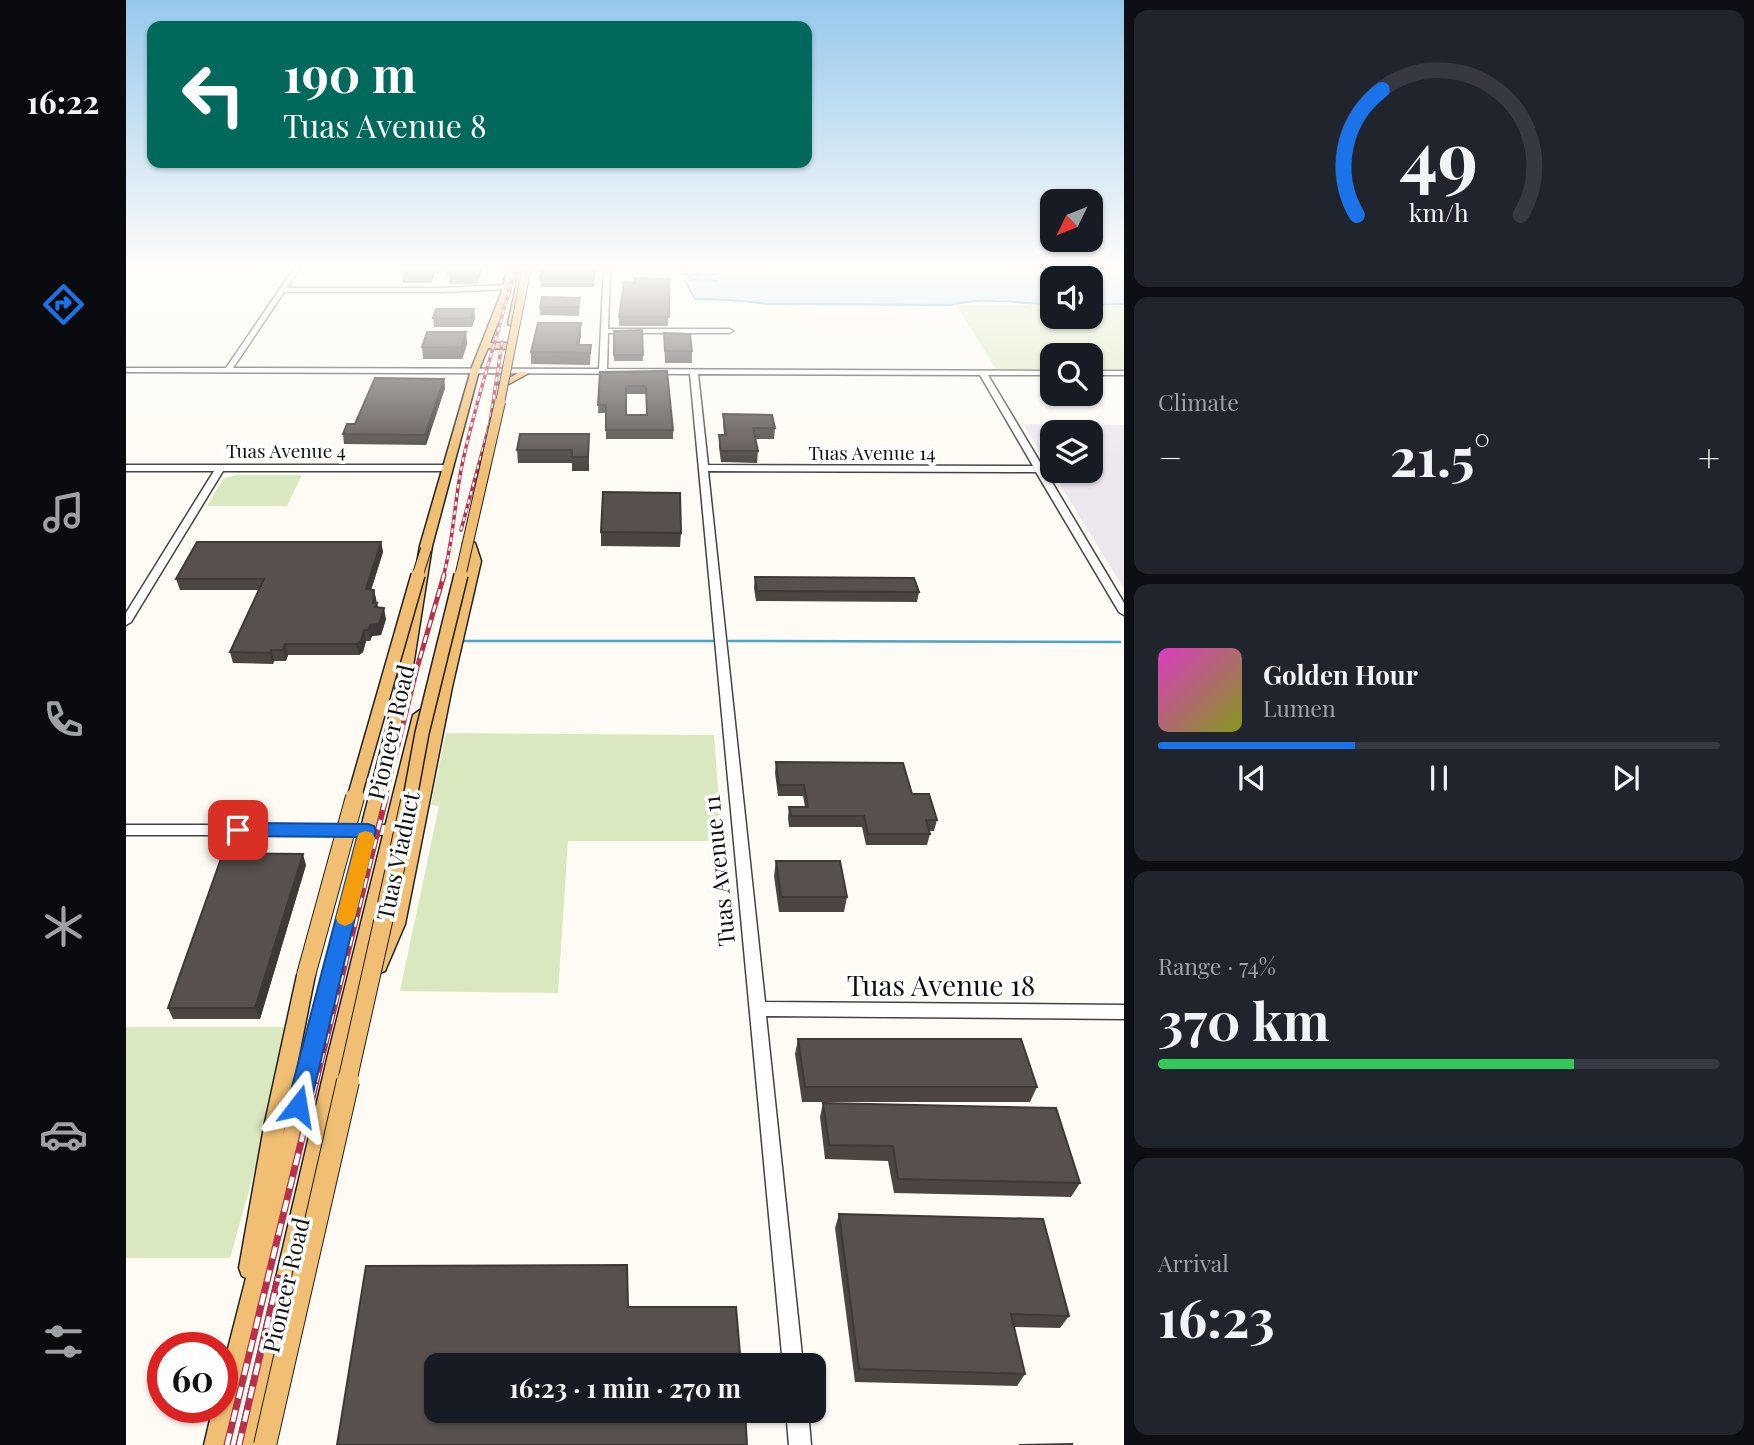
<!DOCTYPE html>
<html lang="en">
<head>
<meta charset="utf-8">
<style>
  body { margin:0; font-family:"Playfair Display",serif; background:#20242c; color:#f1f3f6; height:100vh; display:flex; flex-direction:column; font-size:26px; white-space:nowrap }
  * { box-sizing:border-box; margin:0 }
  p { font-size:23px; color:#9ea1a6 }
  .icon { flex:none; width:38px; height:38px; fill:none; stroke:currentColor; stroke-width:2; stroke-linecap:round; stroke-linejoin:round }
  .map { position:relative; flex:1; overflow:hidden }
  .details { display:flex; flex-direction:column; gap:10px; padding:10px; background:#0d0f14; width:630px }
  .details>* { flex:none }
  .hud { position:absolute; left:21px; top:21px; width:665px; height:147px; border-radius:14px; box-shadow:0 2px 5px #0004; background:#00695c; color:#fff; overflow:hidden }
  .needle { width:46px; rotate:227deg }
  .buttons { position:absolute; left:914px; top:189px; display:grid; gap:14px }
  .buttons a { display:grid; place-items:center; width:63px; height:63px; border-radius:14px; background:#171b24; box-shadow:0 2px 5px #0004; font-size:35px }
  .speed { position:absolute; left:21px; top:1332px; display:flex; gap:14px; font-size:35px; font-weight:700; text-align:center }
  .speed>* { display:grid; place-content:center; width:91px; height:91px; border-radius:50%; background:#171b24; box-shadow:0 2px 5px #0004; line-height:1 }
  .speed .limit { border:10px solid #d22; background:#fff; color:#111 }
  .pin { position:absolute; display:grid; place-items:center; width:60px; height:60px; color:#fff; margin:-30px; border-radius:14px; box-shadow:0 4px 10px #0006 }
  .me { position:absolute; width:77px; margin:-38px; rotate:14deg; stroke-linejoin:round; filter:drop-shadow(0 0 5px #0008) }
  .turn { display:flex; align-items:center; gap:24px; height:147px; padding:0 21px; font-size:32px }
  .turn .icon { width:91px; height:91px; stroke-width:2.5 }
  .turn b { display:block; font-size:49px; line-height:60px }
  .big { font-size:52px; font-weight:700; line-height:1.1 }
  .details .tile { flex:1; display:flex; flex-direction:column; justify-content:center; gap:10px; min-width:0; padding:0 24px; border-radius:14px; background:#20242c }
  .details .dial { align-items:center; gap:0 }
  .dial svg { height:182px; overflow:visible; fill:none; stroke:#363941; stroke-width:7; stroke-linecap:round; text-anchor:middle }
  .dial text { fill:#f1f3f6; stroke:none }
  .song { display:flex; align-items:center; gap:21px }
  .cover { width:84px; height:84px; border-radius:10px; background:linear-gradient(135deg,hsl(310 70% 55%),hsl(70 70% 35%)) }
  .played { height:7px; border-radius:4px; background:linear-gradient(90deg,#1a73e8 35%,#363941 35%) }
  .keys { display:flex; justify-content:space-around; direction:ltr }
  .heat { display:flex; justify-content:space-between; align-items:center; font-size:38px; direction:ltr }
  .charge { height:10px; border-radius:5px; background:linear-gradient(90deg,#34c759 74%,#363941 0) }
  .trip { position:absolute; left:298px; top:1353px; width:402px; height:70px; border-radius:14px; background:#171b24; box-shadow:0 2px 5px #0004; font-weight:700; line-height:70px; text-align:center }
  main { display:flex; flex:1; min-height:0 }
  .tab-bar { display:flex; flex-direction:column; width:126px; justify-content:space-around; align-items:center; background:#090b0e; color:#9ea1a6 }
  .tab-bar .icon { width:49px; height:49px }
  .tab-bar .active { color:#1a73e8 }
  .tab-bar b { font-size:32px; color:#f1f3f6 }
  .map>svg:first-child { display:block }
</style>
</head>
<body>
<main>
<nav class="tab-bar">
<b>16:22</b>
<svg class="icon active" aria-label="directions" viewBox="0 0 24 24"><path d="M12 3l9 9-9 9-9-9zM9 14v-3h6M13 9l2 2-2 2"/></svg>
<svg class="icon" aria-label="music" viewBox="0 0 24 24"><path d="M9 18V5l10-2v13"/><circle cx="6" cy="18" r="3"/><circle cx="16" cy="16" r="3"/></svg>
<svg class="icon" aria-label="phone" viewBox="0 0 24 24"><path d="M5 4h4l2 5-3 2q2 4 5 5l2-3 5 2v4C11 20 4 13 5 4z"/></svg>
<svg class="icon" aria-label="climate" viewBox="0 0 24 24"><path d="M12 3v18M4 7l16 10M4 17L20 7"/></svg>
<svg class="icon" aria-label="car" viewBox="0 0 24 24"><path d="M5 17H2v-5l4-1 3-4h7l3 4 3 1v5h-3M9 17h6M6 11h13"/><circle cx="7" cy="17" r="2"/><circle cx="17" cy="17" r="2"/></svg>
<svg class="icon" aria-label="filters" viewBox="0 0 24 24"><path d="M4 7h16M4 17h16"/><circle cx="9" cy="7" r="2"/><circle cx="15" cy="17" r="2"/></svg>
</nav>
<div class="map">
<svg width="998" height="1445" viewBox="0 0 998 1445">
  <rect width="100%" height="100%" fill="#fefbf4"/>
  <path fill="#ece6ee" fill-rule="evenodd" d="M897 424 998 425V589L921 463ZM926 432H964V471H926Z"/>
  <g fill="#dae8bf">
    <path d="M830 305H926V317H964V306H994L998 309V369H964V355H926V369H870Z"/>
    <path d="M109 475H176L161 506H81L97 479Z"/>
    <path d="M320 733 588 735 596 841H442L432 993 274 991 313 806 305 805Z"/>
    <path d="M0 1027H162L134 1151 104 1258H0Z"/>
  </g>
  <path fill="#bce6f3" stroke="#47a5c5" stroke-width="2" d="M548 267H998V304L964 305V278H926V304C893 304 856 296 825 305L642 304C619 301 593 299 569 299L559 281H591L564 279 563 276 591 274H559L558 268Z"/>
  <g fill="none" stroke-linecap="round" stroke-linejoin="round">
    <g stroke="#47a5c5" stroke-width="2.5">
      <path d="M338 641H587"/>
      <path d="M603 641 994 642"/>
    </g>
    <defs>
      <g id="minor">
        <path d="M169 267H175L161 288H316L381 285 384 287 381 289 316 292H158L107 368 473 369 478 267H484L482 329H603L607 331 603 333H482L481 369 926 371V375H862L998 603V615L993 612 910 472 582 471 639 1002 998 1005V1019L640 1016 677 1365H657L564 374 0 372V368H100ZM572 374 854 375 907 466 582 465Z"/>
        <rect x="964" y="371" width="34" height="4"/>
        <path d="M0 465H321L325 468 321 471H97L5 622 0 625V613L88 471H0Z"/>
        <path d="M0 825H266L271 826 273 830 271 834 266 835H0Z"/>
        <path d="M660 1410H682L685 1445H663Z"/>
      </g>
      <g id="major">
        <path d="M382 267H390L383 294 364 343H382L386 346 382 349 362 348 354 367 306 546 282 698 102 1445H78L87 1407H96V1372L120 1278 116 1276 113 1268 138 1127 171 975 174 970 180 968 186 970 189 975 157 1135 268 698 294 546 346 367 375 294Z"/>
        <path d="M397 270 401 272 390 324 386 326 382 324 393 272Z"/>
        <path d="M396 371 403 373 379 386 372 384Z"/>
        <path d="M343 540 349 543 355 561 326 687 279 924 259 971 253 973 247 971 244 966 261 924 312 687 343 561 337 543Z"/>
        <path d="M294 710 301 715 221 1059 135 1445H111L201 1059 287 715Z"/>
      </g>
    </defs>
    <use href="#minor" stroke="#434343" stroke-width="3"/>
    <use href="#major" stroke="#212121" stroke-width="3"/>
    <use href="#minor" fill="#fff" fill-rule="evenodd"/>
    <use href="#major" fill="#f0bf73" fill-rule="evenodd"/>
    <defs>
      <g id="rail-far3">
        <path d="M335 530 364 423 376 342"/>
        <path d="M317 577C328 540 328 502 336 465 350 398 373 334 389 267"/>
      </g>
      <path id="rail-far2" d="M259 798 291 668 318 575"/>
      <path id="rail-far1" d="M190 1082 260 797"/>
      <g id="rail">
        <path d="M101 1445 190 1081"/>
        <path d="M113 1445 152 1278"/>
      </g>
    </defs>
    <use href="#rail-far3" stroke="#b8304a" stroke-width="3.5"/>
    <use href="#rail-far2" stroke="#b8304a" stroke-width="5"/>
    <use href="#rail-far1" stroke="#b8304a" stroke-width="6"/>
    <use href="#rail" stroke="#b8304a" stroke-width="7"/>
    <use href="#rail-far3" stroke="#fff" stroke-width="2" stroke-dasharray="4.5" stroke-linecap="butt"/>
    <use href="#rail-far2" stroke="#fff" stroke-width="2.5" stroke-dasharray="8" stroke-linecap="butt"/>
    <use href="#rail-far1" stroke="#fff" stroke-width="3.5" stroke-dasharray="10" stroke-linecap="butt"/>
    <use href="#rail" stroke="#fff" stroke-width="4.5" stroke-dasharray="12" stroke-linecap="butt"/>
    <defs>
      <path id="major-bridge-far4" d="M374 403 401 267"/>
      <g id="major-bridge-far3">
        <path d="M291 577 300 549"/>
        <path d="M334 577 374 402"/>
      </g>
      <g id="major-bridge-far2">
        <path d="M228 798 292 575"/>
        <path d="M284 798 296 733 335 575"/>
      </g>
      <g id="major-bridge-far1">
        <path d="M180 975 229 797"/>
        <path d="M221 1082 285 797"/>
      </g>
      <path id="major-bridge" d="M139 1445 222 1081"/>
    </defs>
    <use href="#major-bridge-far4" stroke="#212121" stroke-width="10" stroke-linecap="butt"/>
    <use href="#major-bridge-far3" stroke="#212121" stroke-width="12" stroke-linecap="butt"/>
    <use href="#major-bridge-far2" stroke="#212121" stroke-width="16" stroke-linecap="butt"/>
    <use href="#major-bridge-far1" stroke="#212121" stroke-width="20" stroke-linecap="butt"/>
    <use href="#major-bridge" stroke="#212121" stroke-width="24" stroke-linecap="butt"/>
    <use href="#major-bridge-far4" stroke="#f0bf73" stroke-width="8"/>
    <use href="#major-bridge-far3" stroke="#f0bf73" stroke-width="10"/>
    <use href="#major-bridge-far2" stroke="#f0bf73" stroke-width="13"/>
    <use href="#major-bridge-far1" stroke="#f0bf73" stroke-width="18"/>
    <use href="#major-bridge" stroke="#f0bf73" stroke-width="22"/>
  </g>
  <g fill="#4c4542" fill-rule="evenodd">
    <path d="M273 267H316L314 273H309L305 283H277L276 272H274Z"/>
    <path d="M356 270 351 284H323L322 273Z"/>
    <path d="M469 273 468 287H415L414 278Z"/>
    <path d="M543 279 542 326H493V317L508 283Z"/>
    <path d="M454 306 453 316 414 315V307Z"/>
    <path d="M307 318H349L346 327H308Z"/>
    <path d="M455 323V335L453 345H465L464 365 405 364V352Z"/>
    <path d="M516 330 517 361H488V331Z"/>
    <path d="M340 332 341 344 336 359H297L296 347Z"/>
    <path d="M538 333 566 351V363H539Z"/>
    <path d="M541 371 547 430V439H480V413H472L474 372ZM500 394H520L521 415H500Z"/>
    <path d="M318 379 319 388 300 445 218 444 217 434 229 424Z"/>
    <path d="M597 414 649 428 648 439H629L632 451 631 463 595 462 593 447V435H598L597 425Z"/>
    <path d="M463 434V471H446V463H392L391 450Z"/>
    <path d="M475 532 555 533 554 547 475 546Z"/>
    <path d="M255 542 257 552 245 590H248L252 607 260 619 255 635 246 636 244 641H240L237 652 233 655H162L160 661H148L147 664 107 663 104 652 133 590H54L50 579Z"/>
    <path d="M629 577 793 592 791 602 630 601 628 588Z"/>
    <path d="M650 762 786 794 811 820 808 831H803L804 834 801 845H740L736 827H663L662 818 663 807H679L677 796H652L649 773Z"/>
    <path d="M650 861 721 897 718 912H653L648 876Z"/>
    <path d="M180 865 134 1019H47L42 1008Z"/>
    <path d="M672 1039 911 1087 904 1102H676L669 1054Z"/>
    <path d="M697 1103 954 1183 945 1197 768 1193 762 1161 699 1159 694 1117Z"/>
    <path d="M713 1214 943 1316 934 1328 888 1327 899 1374 891 1386 729 1382 709 1228Z"/>
  </g>
  <g fill="#3e3836">
    <path d="M306 267H308L309 273 305 283 304 272Z"/>
    <path d="M352 267H356V270L351 284 350 273Z"/>
    <path d="M348 309 349 318 346 327 345 318Z"/>
    <path d="M455 323V335L452 353 451 345Z"/>
    <path d="M340 332 341 344 336 359 335 348Z"/>
    <path d="M318 379 319 388 300 445 299 435Z"/>
    <path d="M255 542 257 552 242 600 240 589Z"/>
    <path d="M248 590 250 600V607L251 603 253 614 247 603Z"/>
    <path d="M258 608 260 619 255 635 246 636 244 641 242 630 244 625Z"/>
    <path d="M238 630 240 641 237 652 233 655 230 644Z"/>
    <path d="M159 644 162 655 160 661 157 650Z"/>
    <path d="M145 650 148 661 147 664 144 653Z"/>
    <path d="M177 854 180 865 134 1019 129 1008Z"/>
  </g>
  <g fill="#58504d" stroke="#3e3836" stroke-width="2" fill-rule="evenodd">
    <path d="M278 267H306L304 272H276Z"/>
    <path d="M324 267H352L350 273H322Z"/>
    <path d="M416 267H469L468 278H414Z"/>
    <path d="M509 278 543 279V317H493L498 282 508 283Z"/>
    <path d="M416 297 454 298 452 307H414Z"/>
    <path d="M310 309H348L345 318H307Z"/>
    <path d="M412 323H455L451 345H465L464 353 405 352Z"/>
    <path d="M516 330 517 355H488V331Z"/>
    <path d="M301 332H340L335 348 296 347Z"/>
    <path d="M538 333 564 334 566 351H539Z"/>
    <path d="M541 371 547 430H480V405H472L474 372ZM500 386H520L521 415H500Z"/>
    <path d="M249 378 318 379 299 435 217 434 221 424H229Z"/>
    <path d="M597 414 646 415 649 428H627L632 451H595L593 435H600Z"/>
    <path d="M394 434H463L462 457H446V450H391Z"/>
    <path d="M477 492 554 493 555 533 475 532Z"/>
    <path d="M71 542H255L240 589 248 590 247 603H251L249 607 258 608 253 624 244 625 242 630H238L235 641 230 644H159L157 650H145L144 653 104 652 138 579H50Z"/>
    <path d="M629 577 788 578 793 592 631 591Z"/>
    <path d="M650 762 777 763 786 794H803L811 820H800L804 834H742L738 816H665L663 807H682L678 785H653Z"/>
    <path d="M97 853 177 854 129 1008H42Z"/>
    <path d="M650 861H714L721 897H655Z"/>
    <path d="M672 1039H895L911 1087H679Z"/>
    <path d="M697 1103 930 1108 954 1183 772 1179 767 1146 703 1145Z"/>
    <path d="M713 1214 917 1219 943 1316 885 1314 899 1374 733 1369Z"/>
    <path d="M501 1265 502 1307H610L615 1365H310V1410H619L621 1445H211L240 1266Z"/>
    <path d="M946 1444V1445H893Z"/>
  </g>
  <linearGradient id="sky" x2="0" y2="1"><stop stop-color="#96c8ec"/><stop offset="0.57" stop-color="#fffdfa"/><stop offset="1" stop-color="#fffdfa" stop-opacity="0"/></linearGradient>
  <rect width="998" height="470" fill="url(#sky)"/>
  <path fill="#1a73e8" stroke="#114b97" stroke-width="2" d="M112 823 242 824 248 826 250 830 184 1106 180 1113 172 1116 164 1113 161 1106 231 837 112 836 106 834 103 830 106 825Z"/>
  <path fill="#f59e0b" d="M240 831 246 833 249 838 229 918 226 923 219 926 212 923 210 918 231 838 233 833Z"/>
  <g text-anchor="middle" dominant-baseline="central" stroke-width="7" stroke-linejoin="round" paint-order="stroke">
    <g font-size="19" fill="#101010" stroke="#fff">
      <text x="160" y="450">Tuas Avenue 4</text>
      <text x="746" y="452">Tuas Avenue 14</text>
    </g>
    <g font-size="23" fill="#101010" stroke="#fff">
      <text transform="translate(264 732) rotate(-77)">Pioneer Road</text>
      <text transform="translate(271 856) rotate(-78)">Tuas Viaduct</text>
      <text transform="translate(592 871) rotate(-96)">Tuas Avenue 11</text>
      <text transform="translate(159 1285) rotate(-77)">Pioneer Road</text>
    </g>
    <g font-size="28" fill="#101010" stroke="#fff">
      <text x="815" y="984">Tuas Avenue 18</text>
    </g>
  </g>
</svg>
<div class="buttons">
<a><svg class="needle" viewBox="-14 -14 28 28"><path d="M0-13l5 13h-10z" fill="#e53935"/><path d="M0 13l5-13h-10z" fill="#9ea1a6"/></svg></a>
<a><svg class="icon" aria-label="sound" viewBox="0 0 24 24"><path d="M4 9h4l5-4v14l-5-4H4zM17 9q2 3 0 6"/></svg></a>
<a><svg class="icon" aria-label="search" viewBox="0 0 24 24"><circle cx="10" cy="10" r="6"/><path d="M15 15l6 6"/></svg></a>
<a><svg class="icon" aria-label="layers" viewBox="0 0 24 24"><path d="M12 4l9 5-9 5-9-5zM3 14l9 5 9-5"/></svg></a>
</div>
<div class="speed"><div class="limit">60</div></div>
<div class="pin" style="left:112px;top:830px;background:#d93025"><svg class="icon" aria-label="arrive" viewBox="0 0 24 24"><path d="M6 21V4h12l-3 4 3 4H6"/></svg></div>
<svg class="me" style="left:172px;top:1106px" viewBox="-20 -20 40 40"><path d="M0-17L14 15 0 8-14 15z" fill="#1a73e8" stroke="#fff" stroke-width="4"/></svg>
<div class="trip">16:23 · 1 min · 270 m</div>
<div class="hud">
<div class="turn"><svg class="icon" aria-label="left" viewBox="0 0 24 24"><path d="M17 20v-9H6M10 6l-5 5 5 5"/></svg><div><b>190 m</b>Tuas Avenue 8</div></div>
</div>
</div>
<section class="details">
<div class="tile dial"><svg viewBox="0 0 100 80">
<path d="M14 69A42 42 0 1 1 86 69"/>
<path d="M14 69A42 42 0 0 1 25 14" stroke="#1a73e8"/>
<text x="50" y="56" font-size="32" font-weight="700">49</text>
<text x="50" y="72" font-size="11">km/h</text>
</svg></div>
<div class="tile"><p>Climate</p>
<div class="heat"><a>−</a><b class="big">21.5°</b><a>+</a></div>
</div>
<div class="tile">
<div class="song"><i class="cover"></i><div><b>Golden Hour</b><p>Lumen</p></div></div>
<div class="played"></div>
<div class="keys"><svg class="icon" aria-label="previous" viewBox="0 0 24 24"><path d="M18 5L8 12l10 7zM5 5v14"/></svg><svg class="icon" aria-label="pause" viewBox="0 0 24 24"><path d="M8 5v14M16 5v14"/></svg><svg class="icon" aria-label="next" viewBox="0 0 24 24"><path d="M6 5l10 7-10 7zM19 5v14"/></svg></div>
</div>
<div class="tile"><p>Range · 74%</p><b class="big">370 km</b><div class="charge"></div></div>
<div class="tile"><p>Arrival</p><b class="big">16:23</b></div>
</section>
</main>
</body>
</html>
